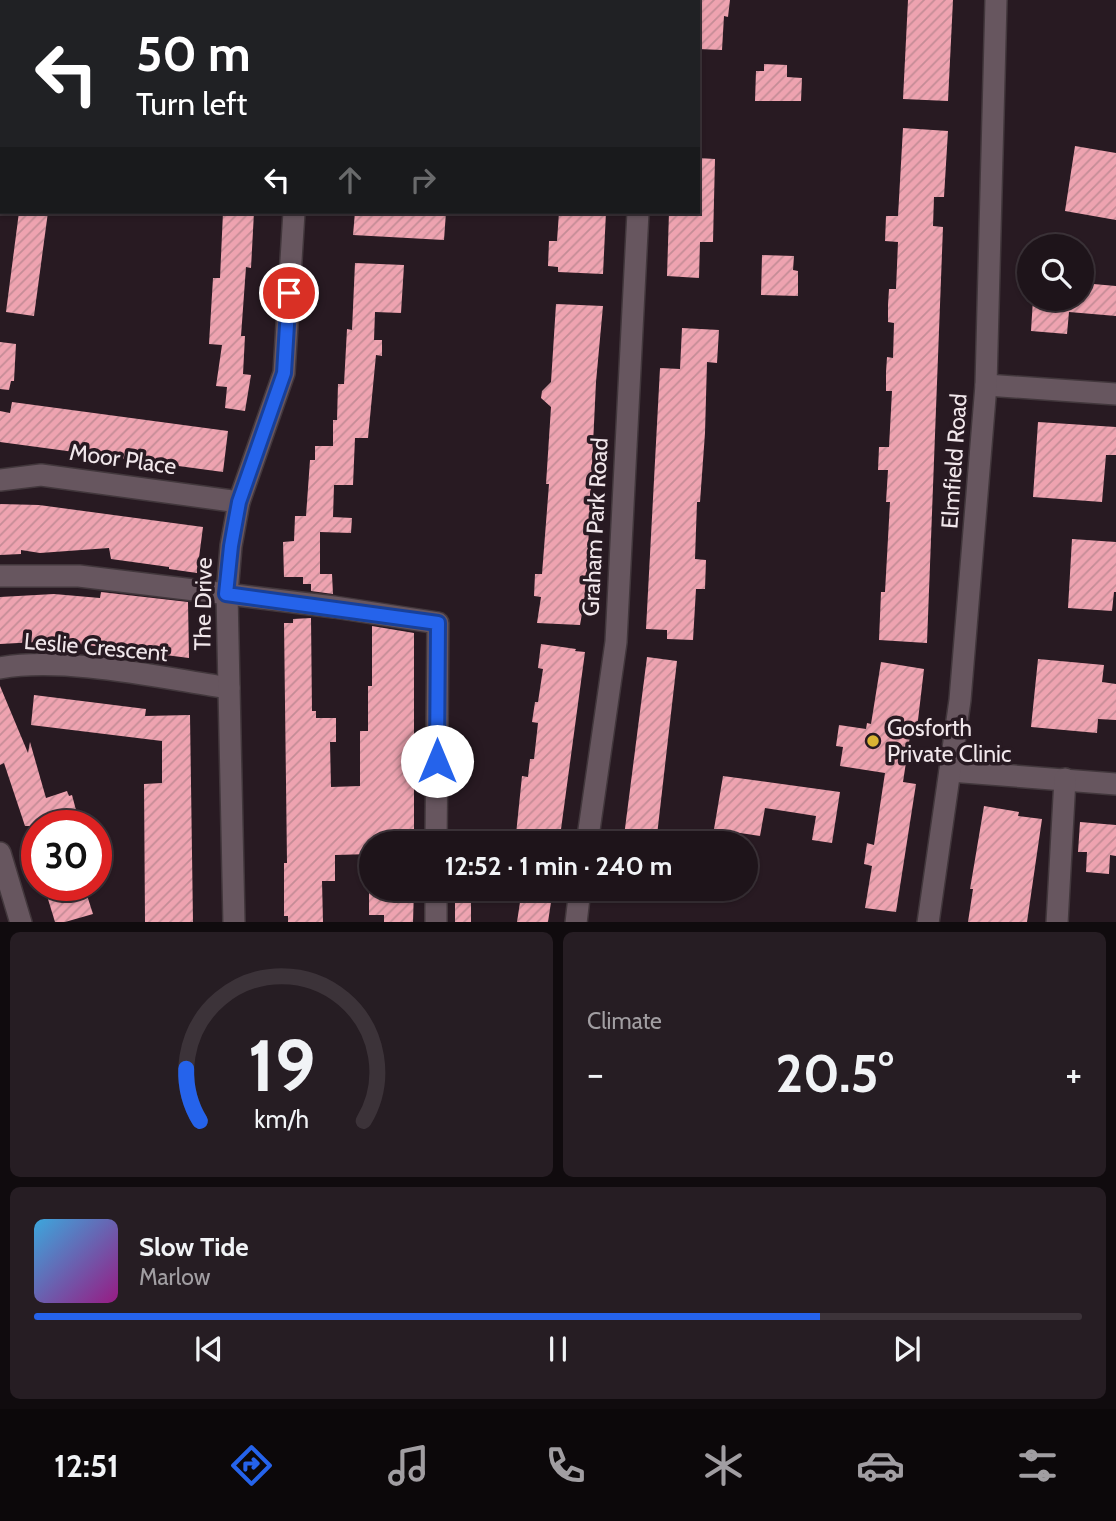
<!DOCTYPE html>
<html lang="en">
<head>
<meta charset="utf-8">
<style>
  body { margin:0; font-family:Cabin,sans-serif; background:#261d23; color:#f1f3f6; height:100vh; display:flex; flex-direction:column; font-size:26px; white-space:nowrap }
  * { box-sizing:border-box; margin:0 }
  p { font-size:23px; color:#a19ea2 }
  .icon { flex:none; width:38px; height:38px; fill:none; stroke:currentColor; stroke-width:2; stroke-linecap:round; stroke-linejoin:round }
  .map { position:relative; height:922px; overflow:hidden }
  .sheet { display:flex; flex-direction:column; gap:10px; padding:10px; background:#100b0e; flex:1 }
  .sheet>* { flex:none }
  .hud { position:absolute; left:0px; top:0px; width:700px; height:214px; box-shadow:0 2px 5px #0004,0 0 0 2px #3c3339; background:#202124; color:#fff; overflow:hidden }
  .tools { position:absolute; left:1017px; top:234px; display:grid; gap:14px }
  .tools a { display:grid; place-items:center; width:77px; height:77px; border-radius:50%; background:#1e141a; box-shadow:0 2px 5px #0004,0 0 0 2px #3c3339; font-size:35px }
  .speed { position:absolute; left:21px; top:810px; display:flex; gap:14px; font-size:35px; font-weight:700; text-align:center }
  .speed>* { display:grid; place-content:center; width:91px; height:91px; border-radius:50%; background:#1e141a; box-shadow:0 2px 5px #0004,0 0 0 2px #3c3339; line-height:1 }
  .speed .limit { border:10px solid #d22; background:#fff; color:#111 }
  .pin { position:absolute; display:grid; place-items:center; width:60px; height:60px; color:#fff; margin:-30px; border:4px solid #fff; border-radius:50%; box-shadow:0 2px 7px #0007 }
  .me { position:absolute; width:77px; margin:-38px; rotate:0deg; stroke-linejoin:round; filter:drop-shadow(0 0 5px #0008) }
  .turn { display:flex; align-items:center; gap:24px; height:147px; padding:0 21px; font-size:32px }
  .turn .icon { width:91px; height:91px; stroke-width:2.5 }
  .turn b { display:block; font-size:49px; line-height:60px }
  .lanes { display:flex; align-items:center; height:66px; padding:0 21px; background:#0003; justify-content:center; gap:35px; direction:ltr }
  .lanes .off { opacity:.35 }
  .big { font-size:52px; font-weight:700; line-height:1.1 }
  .sheet .widget { flex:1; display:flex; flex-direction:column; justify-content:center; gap:10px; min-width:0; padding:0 24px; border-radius:10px; background:#261d23 }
  .sheet .dial { align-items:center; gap:0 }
  .dial svg { height:182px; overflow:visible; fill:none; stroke:#3c3339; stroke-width:7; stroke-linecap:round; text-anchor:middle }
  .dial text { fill:#f1f3f6; stroke:none }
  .song { display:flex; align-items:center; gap:21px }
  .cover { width:84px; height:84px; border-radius:10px; background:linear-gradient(135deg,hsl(200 70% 55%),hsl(310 70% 35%)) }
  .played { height:7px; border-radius:4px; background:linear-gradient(90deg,#2563eb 75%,#3c3339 75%) }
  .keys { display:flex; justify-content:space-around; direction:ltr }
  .heat { display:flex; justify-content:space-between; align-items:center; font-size:38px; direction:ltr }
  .sheet .tiles { flex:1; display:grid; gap:10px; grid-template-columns:1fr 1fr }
  .widget:last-child { grid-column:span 2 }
  .trip { position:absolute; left:359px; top:831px; width:399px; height:70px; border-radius:35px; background:#1e141a; box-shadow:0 2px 5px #0004,0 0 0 2px #3c3339; font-weight:700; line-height:70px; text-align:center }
  .dock { display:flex; height:112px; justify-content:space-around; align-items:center; background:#0c080a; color:#a19ea2 }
  .dock .icon { width:49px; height:49px }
  .dock .current { color:#2563eb }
  .dock b { font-size:32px; color:#f1f3f6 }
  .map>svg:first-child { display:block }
</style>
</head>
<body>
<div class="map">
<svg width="1116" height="923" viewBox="0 0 1116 923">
  <defs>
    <pattern id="building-hatch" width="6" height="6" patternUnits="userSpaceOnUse" patternTransform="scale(1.75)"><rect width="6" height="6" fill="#eea3b0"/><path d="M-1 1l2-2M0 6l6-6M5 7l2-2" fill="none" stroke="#c48c96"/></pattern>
  </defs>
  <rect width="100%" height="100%" fill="#281a22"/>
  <g fill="url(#building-hatch)">
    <path d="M702 0H730L728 17 724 16 722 50 698 49V11L699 7H702Z"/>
    <path d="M908 0H953L948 101 903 99Z"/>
    <path d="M764 64 787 65V77L802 78 801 101H755L756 71H764Z"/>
    <path d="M903 128 948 131 944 197H934L933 226 943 227 927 643 879 640 881 592H885L890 502H886L888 470H878L879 447H889L892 391H886V372L887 357 893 358 894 323 888 322V305L889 289H896L898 242 885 241 886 216H898Z"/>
    <path d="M1075 146 1116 153V220L1065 211Z"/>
    <path d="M698 158 715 159 713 242H700L699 278 667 276 669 212H698Z"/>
    <path d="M19 212H48L34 316 6 312Z"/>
    <path d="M223 212H254L251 268 246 267 241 336H245L243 374 251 375 245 411 225 408 227 387 216 386 222 345 209 344 213 278H220Z"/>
    <path d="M355 212H446L444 240 353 235Z"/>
    <path d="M559 212H606L603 274 558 272V267L548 266 549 241H557Z"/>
    <path d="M762 255 794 256 793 270 798 271V296L761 295Z"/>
    <path d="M355 263 404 265 401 313 375 312 374 340H382V356L376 355 368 438H355L353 485H334L333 517 352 518 351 533 320 532V574H332L333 594 311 591V584H303V577H284L283 542 294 541 295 516H306L310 460H315V446H333V420H337L338 384H344L347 329 352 330Z"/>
    <path d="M1082 283 1116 286V316L1069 312 1067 334 1031 331 1033 299H1082Z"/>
    <path d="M556 304 603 306 596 382 586 590 580 625 537 623 541 597 534 596 535 574H542L549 484H546L551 407 541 398 542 391 551 382Z"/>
    <path d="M682 328 719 330 717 363 707 362 705 433 700 502H697L695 559 706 560 705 589H696L693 640 667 639V630L646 629 660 368 680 369Z"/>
    <path d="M0 342 16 344 14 381H11L9 390 0 389Z"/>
    <path d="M12 402 228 431 223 472 0 442V411L10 413Z"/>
    <path d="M1038 422 1116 427V455H1106L1102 502 1033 497Z"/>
    <path d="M0 504 39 505 203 527 197 573 169 569V567L111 559 109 548 40 553 21 550V554L0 555Z"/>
    <path d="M1072 539 1116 542V592H1114L1112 611 1068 608Z"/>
    <path d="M101 592 188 602 189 658 55 641 0 644V597L54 594 100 598Z"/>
    <path d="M311 618 312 711H316V718H336V742H330L331 787 360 786V731H368V686H372V626L414 633V844H371V854L335 855V881H322L323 922H288V916H284V863H287L284 623H293V619Z"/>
    <path d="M541 644 576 649 575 651 585 652 559 844H515L522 776 528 777 530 759H534L538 723 532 722 535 702H538L543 669 538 668Z"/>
    <path d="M647 657 677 661 656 844H623Z"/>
    <path d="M1038 659 1104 665 1102 682 1116 684V720L1098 719 1097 733 1031 727Z"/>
    <path d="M881 662 924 669 916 737 910 736 903 782 916 784 896 912 865 908 872 866 864 864 867 843 874 845 885 773 840 766 843 747 836 746 839 725 866 729 867 723 871 724Z"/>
    <path d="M0 686 28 753 30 742 46 798 67 791 69 796 72 795 76 810 55 816 58 826H25L4 763 0 765Z"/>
    <path d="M34 695 146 709 145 716 190 715 193 922H145L144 784 162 783V741L31 725Z"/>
    <path d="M723 776 840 792 832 843 812 840 816 816 765 808 760 836 714 829Z"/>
    <path d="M984 806 1019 812 1018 816 1042 819 1027 922H968L973 889H970Z"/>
    <path d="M1080 822 1116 825V856L1110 855 1109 874 1086 872 1087 852H1078Z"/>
    <path d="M44 886H84L93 914 65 922H55Z"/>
    <path d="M369 889H414L413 922H384V915H369Z"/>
    <rect x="455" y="889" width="16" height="33"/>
    <path d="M522 889H553L548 922H517Z"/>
  </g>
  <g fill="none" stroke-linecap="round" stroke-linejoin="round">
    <defs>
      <g id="street">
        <path d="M11 2V0"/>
        <path d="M306 2V0"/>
        <path d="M649 2V0"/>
        <path d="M0 77 2 65"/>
        <path d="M986 385 1116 394"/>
        <path d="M0 480 41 475 239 502"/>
        <path d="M0 576H79L334 607 438 623 436 844"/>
        <path d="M0 668C64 656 162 678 229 688"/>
        <path d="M950 771 1116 784"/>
        <path d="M587 844 616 642 638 212"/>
        <path d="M0 853 21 923"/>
        <path d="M234 923 227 594 231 546 239 502 284 373 294 212"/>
        <path d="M436 923V889"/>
        <path d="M576 923 580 889"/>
        <path d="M928 923 960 700 986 385 996 0"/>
        <path d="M1057 923 1065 779"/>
      </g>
    </defs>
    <use href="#street" stroke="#42373c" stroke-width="24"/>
    <use href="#street" stroke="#67565f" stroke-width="21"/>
  </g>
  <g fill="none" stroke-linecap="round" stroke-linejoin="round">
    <defs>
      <path id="route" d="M289 293 284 373 239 502 231 546 226 594 438 623 437 761"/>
    </defs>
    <use href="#route" stroke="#184099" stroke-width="18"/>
    <use href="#route" stroke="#2563eb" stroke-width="12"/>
  </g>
  <circle fill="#dab333" stroke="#281a22" stroke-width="2.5" cx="873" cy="741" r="7"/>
  <g text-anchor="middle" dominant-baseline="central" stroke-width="7" stroke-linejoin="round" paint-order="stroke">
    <g font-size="23" fill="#f1e7eb" stroke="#281a22">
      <text transform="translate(123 459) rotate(8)">Moor Place</text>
      <text transform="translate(954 461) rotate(-86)">Elmfield Road</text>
      <text transform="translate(595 527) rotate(-87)">Graham Park Road</text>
      <text transform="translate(203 604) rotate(-89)">The Drive</text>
      <text transform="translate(96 647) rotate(5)">Leslie Crescent</text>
    </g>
    <g font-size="23" fill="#f1e7eb" stroke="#281a22" text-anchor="start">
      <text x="887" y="728">Gosforth<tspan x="887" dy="26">Private Clinic</tspan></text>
    </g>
  </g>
</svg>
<div class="tools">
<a><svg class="icon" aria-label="search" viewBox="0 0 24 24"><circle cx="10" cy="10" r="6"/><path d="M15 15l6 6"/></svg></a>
</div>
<div class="speed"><div class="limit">30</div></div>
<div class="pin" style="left:289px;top:293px;background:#d93025"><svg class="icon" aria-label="arrive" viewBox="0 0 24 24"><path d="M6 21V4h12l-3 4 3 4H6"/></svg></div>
<svg class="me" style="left:437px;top:761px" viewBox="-20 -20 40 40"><circle r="19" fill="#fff"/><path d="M0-13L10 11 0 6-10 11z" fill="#2563eb"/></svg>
<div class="trip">12:52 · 1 min · 240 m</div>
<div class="hud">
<div class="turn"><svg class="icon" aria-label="left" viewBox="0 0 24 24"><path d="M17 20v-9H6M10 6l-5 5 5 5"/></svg><div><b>50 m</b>Turn left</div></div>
<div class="lanes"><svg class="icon" aria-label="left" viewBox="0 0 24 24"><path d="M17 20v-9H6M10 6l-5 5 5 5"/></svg><svg class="icon off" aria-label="ahead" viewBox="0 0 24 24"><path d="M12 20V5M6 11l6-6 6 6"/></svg><svg class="icon off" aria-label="right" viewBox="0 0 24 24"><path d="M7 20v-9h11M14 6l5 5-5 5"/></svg></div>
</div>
</div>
<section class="sheet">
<div class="tiles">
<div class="widget dial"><svg viewBox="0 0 100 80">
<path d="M14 69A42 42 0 1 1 86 69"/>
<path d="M14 69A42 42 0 0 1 8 46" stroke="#2563eb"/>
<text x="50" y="56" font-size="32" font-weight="700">19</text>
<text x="50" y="72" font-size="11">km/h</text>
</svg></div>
<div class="widget"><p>Climate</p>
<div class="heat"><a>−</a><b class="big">20.5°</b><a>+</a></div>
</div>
<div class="widget">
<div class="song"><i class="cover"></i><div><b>Slow Tide</b><p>Marlow</p></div></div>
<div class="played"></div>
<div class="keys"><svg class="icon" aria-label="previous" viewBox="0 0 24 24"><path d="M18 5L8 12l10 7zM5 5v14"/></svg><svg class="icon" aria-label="pause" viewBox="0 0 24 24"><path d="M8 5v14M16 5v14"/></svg><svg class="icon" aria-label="next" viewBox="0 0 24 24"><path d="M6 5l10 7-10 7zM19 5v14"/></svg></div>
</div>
</div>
</section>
<nav class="dock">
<b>12:51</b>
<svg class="icon current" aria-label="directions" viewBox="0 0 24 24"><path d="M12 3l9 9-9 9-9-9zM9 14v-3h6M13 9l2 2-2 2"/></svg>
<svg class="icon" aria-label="music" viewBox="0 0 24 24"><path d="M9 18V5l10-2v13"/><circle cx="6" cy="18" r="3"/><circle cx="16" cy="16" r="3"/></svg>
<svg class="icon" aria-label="phone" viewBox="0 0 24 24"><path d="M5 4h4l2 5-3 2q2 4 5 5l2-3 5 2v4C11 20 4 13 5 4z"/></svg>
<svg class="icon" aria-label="climate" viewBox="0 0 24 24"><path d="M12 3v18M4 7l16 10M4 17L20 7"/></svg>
<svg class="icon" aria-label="car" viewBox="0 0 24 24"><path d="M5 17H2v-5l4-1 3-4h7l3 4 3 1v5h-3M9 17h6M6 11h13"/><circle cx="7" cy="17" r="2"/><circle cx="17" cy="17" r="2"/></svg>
<svg class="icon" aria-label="filters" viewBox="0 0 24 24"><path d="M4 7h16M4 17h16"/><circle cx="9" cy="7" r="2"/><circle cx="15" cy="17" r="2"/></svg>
</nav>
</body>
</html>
